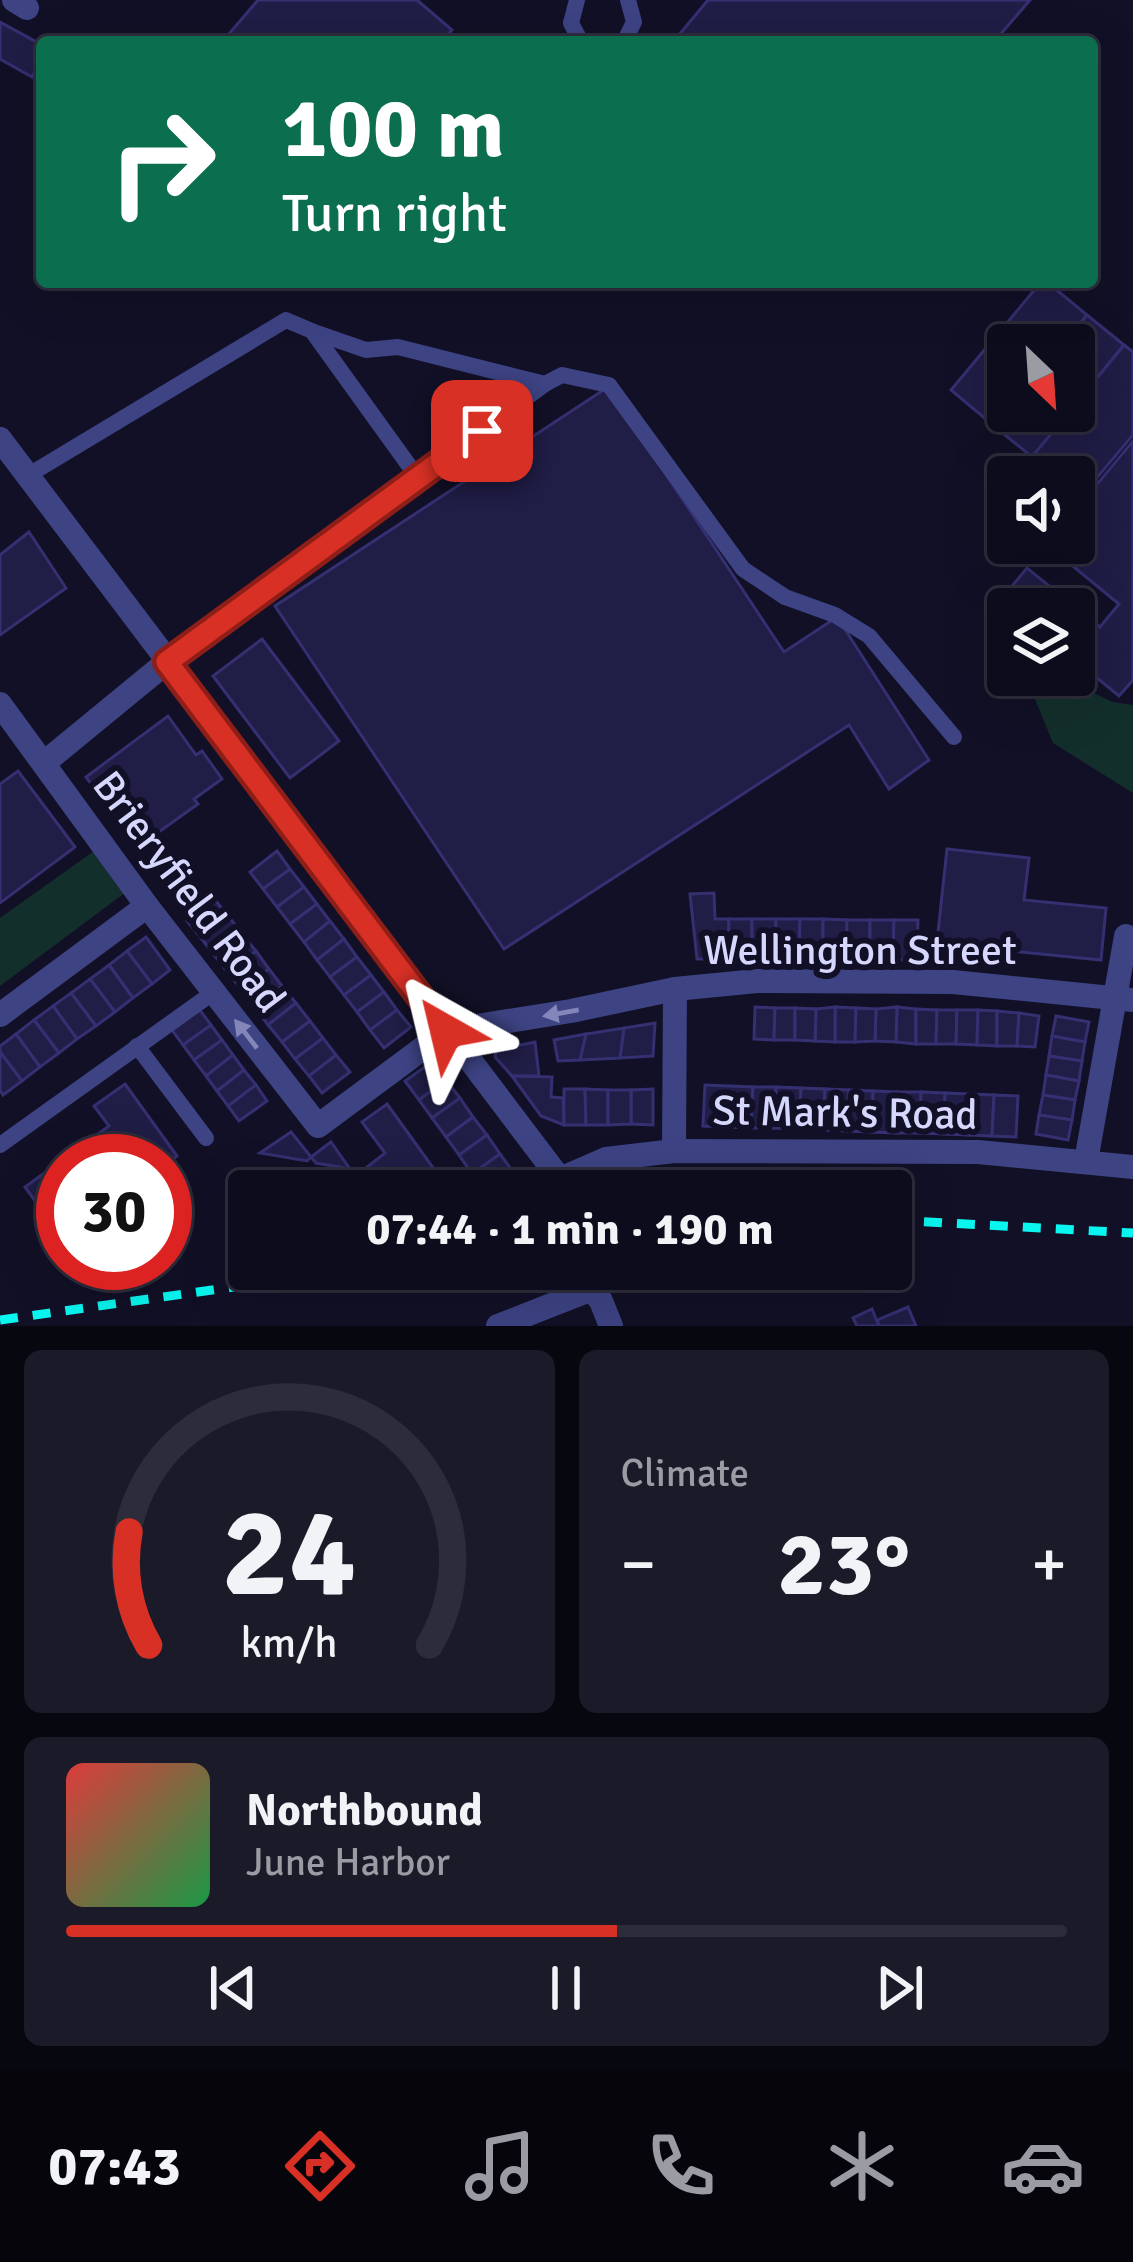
<!DOCTYPE html>
<html lang="en">
<head>
<meta charset="utf-8">
<style>
  body { margin:0; font-family:Signika,sans-serif; background:#1b1a29; color:#f1f3f6; height:100vh; display:flex; flex-direction:column; font-size:45px; white-space:nowrap }
  * { box-sizing:border-box; margin:0 }
  p { font-size:39px; color:#9a9ba3 }
  .icon { flex:none; width:66px; height:66px; fill:none; stroke:currentColor; stroke-width:2; stroke-linecap:round; stroke-linejoin:round }
  .map { position:relative; height:1326px; overflow:hidden }
  .sheet { display:flex; flex-direction:column; gap:24px; padding:24px; background:#07070f; flex:1 }
  .sheet>* { flex:none }
  .top-card { position:absolute; left:36px; top:36px; width:1062px; height:252px; border-radius:12px; box-shadow:0 12px 48px #0002,0 0 0 3px #2d2c3b; background:#0b6e4f; color:#fff; overflow:hidden }
  .needle { width:78px; rotate:155deg }
  .tools { position:absolute; left:987px; top:324px; display:grid; gap:24px }
  .tools a { display:grid; place-items:center; width:108px; height:108px; border-radius:12px; background:#0d0c1c; box-shadow:0 12px 48px #0002,0 0 0 3px #2d2c3b; font-size:60px }
  .speed { position:absolute; left:36px; top:1134px; display:flex; gap:24px; font-size:60px; font-weight:700; text-align:center }
  .speed>* { display:grid; place-content:center; width:156px; height:156px; border-radius:50%; background:#0d0c1c; box-shadow:0 12px 48px #0002,0 0 0 3px #2d2c3b; line-height:1 }
  .speed .limit { border:18px solid #d22; background:#fff; color:#111 }
  .pin { position:absolute; display:grid; place-items:center; width:102px; height:102px; color:#fff; margin:-51px; border-radius:24px; box-shadow:0 6px 18px #0006 }
  .me { position:absolute; width:132px; margin:-66px; rotate:323deg; stroke-linejoin:round; filter:drop-shadow(0 0 9px #0008) }
  .turn { display:flex; align-items:center; gap:42px; height:252px; padding:0 48px; font-size:54px }
  .turn .icon { width:156px; height:156px; stroke-width:2.5 }
  .turn b { display:block; font-size:84px; line-height:102px }
  .big { font-size:90px; font-weight:800; line-height:1.1 }
  .sheet .tile { flex:1; display:flex; flex-direction:column; justify-content:center; gap:18px; min-width:0; padding:0 42px; border-radius:18px; background:#1b1a29 }
  .sheet .dial { align-items:center; gap:0 }
  .dial svg { height:312px; overflow:visible; fill:none; stroke:#2d2c3b; stroke-width:7; stroke-linecap:round; text-anchor:middle }
  .dial text { fill:#f1f3f6; stroke:none }
  .song { display:flex; align-items:center; gap:36px }
  .cover { width:144px; height:144px; border-radius:18px; background:linear-gradient(135deg,hsl(0 70% 55%),hsl(140 70% 35%)) }
  .played { height:12px; border-radius:6px; background:linear-gradient(90deg,#d93025 55%,#2d2c3b 55%) }
  .keys { display:flex; justify-content:space-around; direction:ltr }
  .heat { display:flex; justify-content:space-between; align-items:center; font-size:66px; direction:ltr }
  .sheet .tiles { flex:1; display:grid; gap:24px; grid-template-columns:1fr 1fr }
  .tile:last-child { grid-column:span 2 }
  .trip { position:absolute; left:228px; top:1170px; width:684px; height:120px; border-radius:12px; background:#0d0c1c; box-shadow:0 12px 48px #0002,0 0 0 3px #2d2c3b; font-weight:800; line-height:120px; text-align:center }
  .tab-bar { display:flex; height:192px; justify-content:space-around; align-items:center; background:#05050b; color:#9a9ba3 }
  .tab-bar .icon { width:84px; height:84px }
  .tab-bar .active { color:#d93025 }
  .tab-bar b { font-size:54px; color:#f1f3f6 }
  .map>svg:first-child { display:block }
</style>
</head>
<body>
<div class="map">
<svg width="1133" height="1326" viewBox="0 0 1133 1326">
  <rect width="100%" height="100%" fill="#111026"/>
  <g fill="#132f2b">
    <path d="M1025 675H1054L1113 702 1133 705V793L1053 743Z"/>
    <path d="M94 851 126 892 0 986V918Z"/>
  </g>
  <g fill="#201d46" stroke="#343071" stroke-width="3">
    <path d="M258 0H417L452 30 441 42H222Z"/>
    <path d="M708 0H1030L994 42H673Z"/>
    <path d="M0 22 42 45V58L32 77 0 59Z"/>
    <path d="M1041 282H1047L1087 315 1062 345H1008V409L994 426 951 390Z"/>
    <path d="M1087 315 1124 345 1074 406V345H1062Z"/>
    <path d="M1124 345 1133 352V435L1074 505V477H1015L1070 411H1074V406Z"/>
    <path d="M608 387 784 652 837 617 929 760 889 789 849 725 504 949 275 606Z"/>
    <path d="M1008 409 1070 411 1015 477 1031 456 994 426Z"/>
    <path d="M1133 441V680L1119 696 1074 659V609H1013L1001 599 1027 568 1100 627 1119 604 1047 545 1074 543V512Z"/>
    <path d="M29 532 66 588 0 635V555Z"/>
    <path d="M262 639 339 741 290 778 213 676Z"/>
    <path d="M168 716 196 755 202 751 222 779 194 799 198 804 138 847 86 777Z"/>
    <path d="M18 771 75 847 0 903V784Z"/>
    <path d="M947 849 1029 858 1024 900 1106 908 1101 960 982 948 981 956 936 951Z"/>
    <path d="M277 851 290 869 263 889 250 872Z"/>
    <path d="M290 869 304 887 277 907 263 889Z"/>
    <path d="M304 887 317 904 290 924 277 907Z"/>
    <path d="M714 893 715 919H729L728 959H697L690 894Z"/>
    <path d="M215 900 229 917 201 938 187 921Z"/>
    <path d="M317 904 330 921 304 942 290 924Z"/>
    <path d="M229 917 242 934 215 956 201 938Z"/>
    <path d="M729 919H752V959H728Z"/>
    <rect x="752" y="919" width="24" height="40"/>
    <path d="M776 919H800L799 959H776Z"/>
    <path d="M800 919H823V960L799 959Z"/>
    <path d="M823 919 847 920 846 960H823Z"/>
    <path d="M847 920H870V960H846Z"/>
    <path d="M870 920H894L893 960H870Z"/>
    <path d="M894 920H918L917 960H893Z"/>
    <path d="M330 921 344 939 317 960 304 942Z"/>
    <path d="M242 934 256 951 228 973 215 956Z"/>
    <path d="M146 937 170 970 152 984 127 951Z"/>
    <path d="M344 939 357 957 330 977 317 960Z"/>
    <path d="M127 951 152 984 133 998 109 965Z"/>
    <path d="M256 951 269 969 242 990 228 973Z"/>
    <path d="M357 957 371 975 344 995 330 977Z"/>
    <path d="M109 965 133 998 115 1012 90 979Z"/>
    <path d="M269 969 282 986 255 1007 242 990Z"/>
    <path d="M371 975 384 992 357 1012 344 995Z"/>
    <path d="M90 979 115 1012 96 1026 71 993Z"/>
    <path d="M282 986 296 1003 268 1025 255 1007Z"/>
    <path d="M384 992 397 1010 370 1030 357 1012Z"/>
    <path d="M71 993 96 1026 77 1039 53 1006Z"/>
    <path d="M296 1003 310 1021 282 1042 268 1025Z"/>
    <path d="M53 1006 77 1039 59 1053 34 1020Z"/>
    <path d="M755 1007 775 1008 774 1040 754 1039Z"/>
    <path d="M835 1007 856 1008 855 1042H835Z"/>
    <path d="M835 1007V1042L815 1041 816 1009Z"/>
    <path d="M897 1007 916 1009V1044L896 1042Z"/>
    <path d="M897 1007 896 1042 875 1041 876 1009Z"/>
    <path d="M775 1008H795V1040H774Z"/>
    <path d="M795 1008 816 1009 815 1041 795 1040Z"/>
    <path d="M856 1008 876 1009 875 1041 855 1042Z"/>
    <path d="M199 1009 211 1025 183 1045 172 1030Z"/>
    <path d="M916 1009 937 1010 936 1044H916Z"/>
    <path d="M397 1010 411 1027 384 1048 370 1030Z"/>
    <path d="M937 1010H957L956 1044H936Z"/>
    <path d="M957 1010H978L977 1045 956 1044Z"/>
    <path d="M978 1010 997 1011V1046L977 1045Z"/>
    <path d="M997 1011 1019 1013 1017 1046H997Z"/>
    <path d="M1019 1013 1039 1016 1035 1047 1017 1046Z"/>
    <path d="M1056 1016 1089 1022 1085 1042 1052 1036Z"/>
    <path d="M34 1020 59 1053 40 1067 16 1034Z"/>
    <path d="M310 1021 323 1038 295 1059 282 1042Z"/>
    <path d="M655 1023 653 1056 620 1058 624 1028Z"/>
    <path d="M211 1025 222 1040 194 1060 183 1045Z"/>
    <path d="M624 1028 620 1058 580 1060 586 1034Z"/>
    <path d="M16 1034 40 1067 22 1081 0 1052V1046Z"/>
    <path d="M586 1034 580 1060 558 1061 554 1040Z"/>
    <path d="M1052 1036 1085 1042 1082 1061 1049 1056Z"/>
    <path d="M323 1038 336 1055 309 1076 295 1059Z"/>
    <path d="M222 1040 233 1055 206 1076 194 1060Z"/>
    <path d="M535 1042 539 1076H512L495 1057 496 1050Z"/>
    <path d="M0 1052 22 1081 3 1095 0 1090Z"/>
    <path d="M233 1055 244 1070 217 1091 206 1076Z"/>
    <path d="M336 1055 350 1072 322 1093 309 1076Z"/>
    <path d="M1049 1056 1082 1061 1079 1081 1046 1075Z"/>
    <path d="M433 1061 446 1080 419 1100 405 1081Z"/>
    <path d="M244 1070 256 1085 228 1106 217 1091Z"/>
    <path d="M1046 1075 1079 1081 1075 1100 1043 1095Z"/>
    <path d="M512 1076 552 1077 551 1097 563 1098 564 1125 541 1116Z"/>
    <path d="M446 1080 460 1098 432 1118 419 1100Z"/>
    <path d="M125 1084 177 1156 165 1165V1161L133 1158 63 1161V1208L48 1219 25 1187 109 1126 94 1106Z"/>
    <path d="M256 1085 267 1101 239 1121 228 1106Z"/>
    <path d="M705 1085 753 1087 751 1128 703 1126Z"/>
    <path d="M753 1087H776L775 1128H751Z"/>
    <path d="M776 1087 801 1088 799 1129 775 1128Z"/>
    <path d="M801 1088 825 1089 823 1130 799 1129Z"/>
    <path d="M564 1089H585L586 1125H564Z"/>
    <path d="M585 1089 608 1090V1125H586Z"/>
    <path d="M653 1089V1125L631 1124V1090Z"/>
    <path d="M825 1089 849 1090 847 1131 823 1130Z"/>
    <path d="M608 1090H631V1124L608 1125Z"/>
    <path d="M849 1090 873 1091 872 1132 847 1131Z"/>
    <path d="M873 1091 897 1092 896 1133 872 1132Z"/>
    <path d="M897 1092H921L920 1133H896Z"/>
    <path d="M921 1092 945 1093 944 1134 920 1133Z"/>
    <path d="M945 1093 970 1094 968 1135 944 1134Z"/>
    <path d="M970 1094 994 1095 992 1136 968 1135Z"/>
    <path d="M994 1095 1018 1096 1016 1137 992 1136Z"/>
    <path d="M1043 1095 1075 1100 1072 1120 1039 1115Z"/>
    <path d="M460 1098 473 1117 446 1137 432 1118Z"/>
    <path d="M387 1104 434 1169 408 1187 361 1172 385 1153 362 1122Z"/>
    <path d="M1039 1115 1072 1120 1068 1140 1036 1134Z"/>
    <path d="M473 1117 487 1135 459 1155 446 1137Z"/>
    <path d="M291 1132 311 1157 307 1161 260 1153Z"/>
    <path d="M487 1135 500 1154 472 1174 459 1155Z"/>
    <path d="M331 1142 350 1169 316 1163 311 1157Z"/>
    <path d="M500 1154 514 1173 485 1191 472 1174Z"/>
    <path d="M908 1307 916 1326H879L877 1320Z"/>
    <path d="M872 1309 879 1326H857L853 1318Z"/>
  </g>
  <g fill="none" stroke-linecap="round" stroke-linejoin="round">
    <g stroke="#3d4383" stroke-width="16">
      <path d="M577 0 571 23 581 42"/>
      <path d="M624 42 634 22 628 0"/>
      <path d="M314 332 366 350 398 347 545 384"/>
      <path d="M27 476 286 320 312 331 418 478"/>
      <path d="M167 662 545 384 562 375 609 385 743 569 785 597 835 615 869 636 954 737"/>
      <path d="M137 1046 206 1138"/>
      <path d="M0 1145 214 992"/>
    </g>
    <g stroke="#3d4383" stroke-width="24">
      <path d="M14 0 27 8"/>
      <path d="M0 439 560 1179 558 1191"/>
      <path d="M0 704 147 906 318 1126 446 1031 571 1011 675 989 757 981 953 982 1133 1000"/>
      <path d="M44 763 167 662"/>
      <path d="M0 1015 147 906"/>
      <path d="M674 1151 675 989"/>
      <path d="M1086 1161 1126 936"/>
      <path d="M560 1179 606 1159 674 1151 978 1152 1133 1167"/>
      <path d="M577 1269 601 1301 611 1326"/>
      <path d="M498 1326 592 1289"/>
    </g>
    <g stroke="#0af5ef" stroke-width="9" stroke-dasharray="18 15" stroke-linecap="butt">
      <path d="M891 1220 1133 1233"/>
      <path d="M0 1320 361 1269"/>
    </g>
  </g>
  <defs><path id="oneway-solid" d="M-6-.8H1V-3.2L6.5 0L1 3.2V.8H-6Z" transform="scale(3)"/></defs>
  <g fill="#8286ba">
    <use href="#oneway-solid" transform="translate(561 1013) rotate(170)"/>
    <use href="#oneway-solid" transform="translate(246 1034) rotate(-128)"/>
  </g>
  <g fill="none" stroke-linecap="round" stroke-linejoin="round">
    <defs>
      <path id="route" d="M446 1031 167 662 482 431"/>
    </defs>
    <use href="#route" stroke="#8d1f18" stroke-width="30"/>
    <use href="#route" stroke="#d93025" stroke-width="21"/>
  </g>
  <g text-anchor="middle" dominant-baseline="central" stroke-width="12" stroke-linejoin="round" paint-order="stroke">
    <g font-size="42" fill="#d6d7fd" stroke="#111026">
      <text transform="translate(189 892) rotate(53)">Brieryfield Road</text>
      <text x="860" y="950">Wellington Street</text>
      <text transform="translate(845 1113) rotate(1)">St Mark's Road</text>
    </g>
  </g>
</svg>
<div class="tools">
<a><svg class="needle" viewBox="-14 -14 28 28"><path d="M0-13l5 13h-10z" fill="#e53935"/><path d="M0 13l5-13h-10z" fill="#9a9ba3"/></svg></a>
<a><svg class="icon" aria-label="sound" viewBox="0 0 24 24"><path d="M4 9h4l5-4v14l-5-4H4zM17 9q2 3 0 6"/></svg></a>
<a><svg class="icon" aria-label="layers" viewBox="0 0 24 24"><path d="M12 4l9 5-9 5-9-5zM3 14l9 5 9-5"/></svg></a>
</div>
<div class="speed"><div class="limit">30</div></div>
<div class="pin" style="left:482px;top:431px;background:#d93025"><svg class="icon" aria-label="arrive" viewBox="0 0 24 24"><path d="M6 21V4h12l-3 4 3 4H6"/></svg></div>
<svg class="me" style="left:446px;top:1031px" viewBox="-20 -20 40 40"><path d="M0-17L14 15 0 8-14 15z" fill="#d93025" stroke="#fff" stroke-width="4"/></svg>
<div class="trip">07:44 · 1 min · 190 m</div>
<div class="top-card">
<div class="turn"><svg class="icon" aria-label="right" viewBox="0 0 24 24"><path d="M7 20v-9h11M14 6l5 5-5 5"/></svg><div><b>100 m</b>Turn right</div></div>
</div>
</div>
<section class="sheet">
<div class="tiles">
<div class="tile dial"><svg viewBox="0 0 100 80">
<path d="M14 69A42 42 0 1 1 86 69"/>
<path d="M14 69A42 42 0 0 1 9 40" stroke="#d93025"/>
<text x="50" y="56" font-size="32" font-weight="700">24</text>
<text x="50" y="72" font-size="11">km/h</text>
</svg></div>
<div class="tile"><p>Climate</p>
<div class="heat"><a>−</a><b class="big">23°</b><a>+</a></div>
</div>
<div class="tile">
<div class="song"><i class="cover"></i><div><b>Northbound</b><p>June Harbor</p></div></div>
<div class="played"></div>
<div class="keys"><svg class="icon" aria-label="previous" viewBox="0 0 24 24"><path d="M18 5L8 12l10 7zM5 5v14"/></svg><svg class="icon" aria-label="pause" viewBox="0 0 24 24"><path d="M8 5v14M16 5v14"/></svg><svg class="icon" aria-label="next" viewBox="0 0 24 24"><path d="M6 5l10 7-10 7zM19 5v14"/></svg></div>
</div>
</div>
</section>
<nav class="tab-bar">
<b>07:43</b>
<svg class="icon active" aria-label="directions" viewBox="0 0 24 24"><path d="M12 3l9 9-9 9-9-9zM9 14v-3h6M13 9l2 2-2 2"/></svg>
<svg class="icon" aria-label="music" viewBox="0 0 24 24"><path d="M9 18V5l10-2v13"/><circle cx="6" cy="18" r="3"/><circle cx="16" cy="16" r="3"/></svg>
<svg class="icon" aria-label="phone" viewBox="0 0 24 24"><path d="M5 4h4l2 5-3 2q2 4 5 5l2-3 5 2v4C11 20 4 13 5 4z"/></svg>
<svg class="icon" aria-label="climate" viewBox="0 0 24 24"><path d="M12 3v18M4 7l16 10M4 17L20 7"/></svg>
<svg class="icon" aria-label="car" viewBox="0 0 24 24"><path d="M5 17H2v-5l4-1 3-4h7l3 4 3 1v5h-3M9 17h6M6 11h13"/><circle cx="7" cy="17" r="2"/><circle cx="17" cy="17" r="2"/></svg>
</nav>
</body>
</html>
